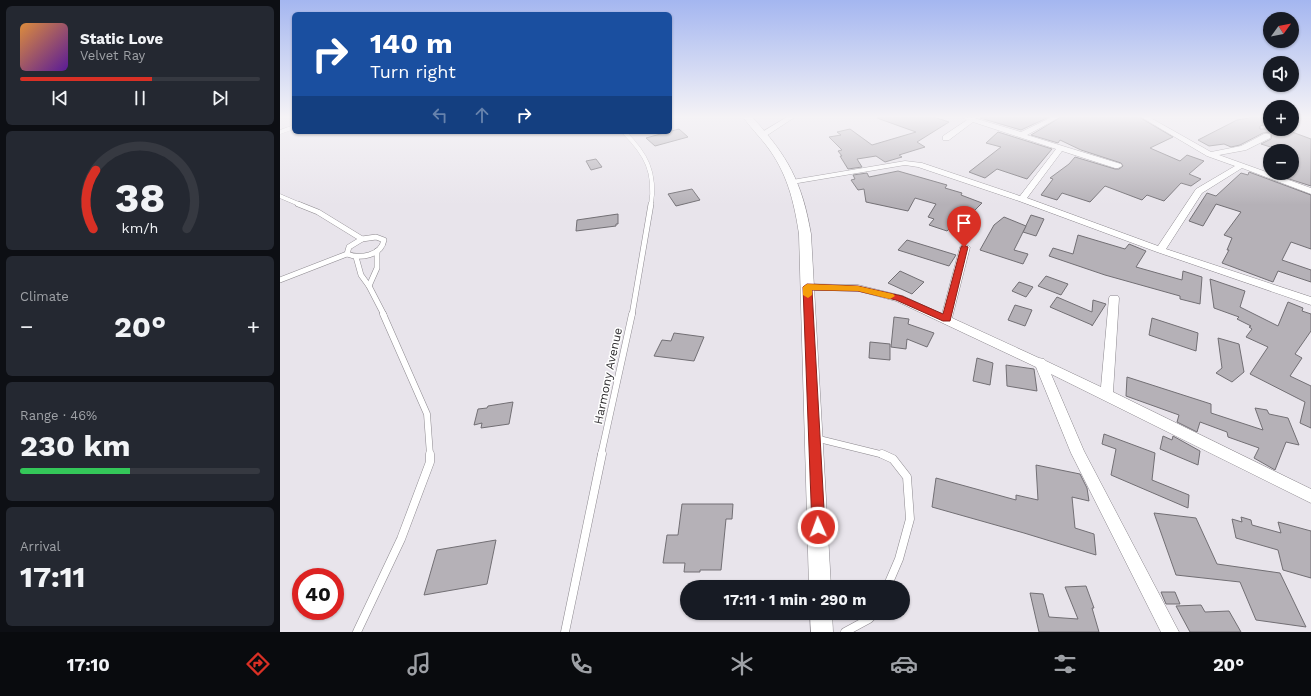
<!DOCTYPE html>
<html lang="en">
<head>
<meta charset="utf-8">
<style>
  body { margin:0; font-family:"Work Sans",sans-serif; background:#242831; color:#f1f3f6; height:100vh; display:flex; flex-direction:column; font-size:15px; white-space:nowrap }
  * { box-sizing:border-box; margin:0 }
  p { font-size:13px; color:#9ea1a6 }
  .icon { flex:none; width:22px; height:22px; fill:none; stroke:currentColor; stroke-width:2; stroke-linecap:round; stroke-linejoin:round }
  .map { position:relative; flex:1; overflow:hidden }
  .panel { display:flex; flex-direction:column; gap:6px; padding:6px; background:#0d0f14; width:280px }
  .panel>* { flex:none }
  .banner { position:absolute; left:12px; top:12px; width:380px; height:122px; border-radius:6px; box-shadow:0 1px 3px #0004; background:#1a4fa0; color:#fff; overflow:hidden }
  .needle { width:26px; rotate:57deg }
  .tools { position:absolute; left:983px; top:12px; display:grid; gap:8px }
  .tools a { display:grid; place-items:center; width:36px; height:36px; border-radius:50%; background:#171b24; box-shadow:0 1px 3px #0004; font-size:20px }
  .speed { position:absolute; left:12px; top:568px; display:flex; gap:8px; font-size:20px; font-weight:700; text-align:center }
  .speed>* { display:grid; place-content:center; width:52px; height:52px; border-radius:50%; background:#171b24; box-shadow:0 1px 3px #0004; line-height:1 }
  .speed .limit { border:6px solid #d22; background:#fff; color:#111 }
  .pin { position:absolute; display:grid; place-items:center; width:34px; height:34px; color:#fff; margin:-41px -17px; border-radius:50% 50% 50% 0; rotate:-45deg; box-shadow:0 0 4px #0007 }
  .pin .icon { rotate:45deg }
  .me { position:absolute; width:44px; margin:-22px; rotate:358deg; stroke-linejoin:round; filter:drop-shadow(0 0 3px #0008) }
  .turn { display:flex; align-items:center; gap:14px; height:84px; padding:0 12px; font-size:18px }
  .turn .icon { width:52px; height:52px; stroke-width:2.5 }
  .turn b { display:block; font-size:28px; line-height:34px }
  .lanes { display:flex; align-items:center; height:38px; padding:0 12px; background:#0003; justify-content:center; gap:20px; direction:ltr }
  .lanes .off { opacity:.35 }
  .big { font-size:30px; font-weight:700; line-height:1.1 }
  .panel .widget { flex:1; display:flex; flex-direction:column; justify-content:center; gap:6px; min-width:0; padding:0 14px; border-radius:6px; background:#242831 }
  .panel .dial { align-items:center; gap:0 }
  .dial svg { height:104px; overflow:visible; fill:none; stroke:#363941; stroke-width:7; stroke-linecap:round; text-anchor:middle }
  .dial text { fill:#f1f3f6; stroke:none }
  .song { display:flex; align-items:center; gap:12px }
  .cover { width:48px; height:48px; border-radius:6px; background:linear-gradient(135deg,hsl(30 70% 55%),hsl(270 70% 35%)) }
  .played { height:4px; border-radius:2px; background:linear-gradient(90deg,#d93025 55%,#363941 55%) }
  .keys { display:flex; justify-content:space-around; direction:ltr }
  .heat { display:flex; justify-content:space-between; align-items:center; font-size:22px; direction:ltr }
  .charge { height:6px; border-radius:3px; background:linear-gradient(90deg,#34c759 46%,#363941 0) }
  .trip { position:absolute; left:400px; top:580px; width:230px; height:40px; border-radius:20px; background:#171b24; box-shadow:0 1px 3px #0004; font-weight:700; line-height:40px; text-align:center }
  .tab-bar { display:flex; height:64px; justify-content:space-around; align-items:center; background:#090b0e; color:#9ea1a6 }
  .tab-bar .icon { width:28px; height:28px }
  .tab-bar .on { color:#d93025 }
  .tab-bar b { font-size:18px; color:#f1f3f6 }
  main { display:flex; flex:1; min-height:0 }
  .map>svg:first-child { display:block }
</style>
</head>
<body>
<main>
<section class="panel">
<div class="widget">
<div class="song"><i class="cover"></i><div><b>Static Love</b><p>Velvet Ray</p></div></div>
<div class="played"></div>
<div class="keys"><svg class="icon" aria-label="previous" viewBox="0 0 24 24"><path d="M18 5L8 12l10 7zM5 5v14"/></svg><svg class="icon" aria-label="pause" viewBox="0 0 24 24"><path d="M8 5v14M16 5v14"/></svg><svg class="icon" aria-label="next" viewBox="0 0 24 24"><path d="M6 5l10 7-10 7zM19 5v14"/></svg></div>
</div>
<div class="widget dial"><svg viewBox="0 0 100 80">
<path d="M14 69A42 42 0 1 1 86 69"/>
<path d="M14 69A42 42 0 0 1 16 24" stroke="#d93025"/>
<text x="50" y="56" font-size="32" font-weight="700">38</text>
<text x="50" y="72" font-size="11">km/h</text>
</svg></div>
<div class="widget"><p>Climate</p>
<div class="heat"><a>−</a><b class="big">20°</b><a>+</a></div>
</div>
<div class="widget"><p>Range · 46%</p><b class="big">230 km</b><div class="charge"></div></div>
<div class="widget"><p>Arrival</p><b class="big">17:11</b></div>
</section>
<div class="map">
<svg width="1031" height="632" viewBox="0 0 1031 632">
  <rect width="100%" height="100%" fill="#e8e4eb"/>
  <g fill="#b5b1b7" stroke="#726f74">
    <path d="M597 117H654L669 122 637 142 645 147 619 155 622 157 605 162 596 156 577 159 582 167 568 169 560 156H562L558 151 562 150 549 137 561 135 557 132 570 129 592 145 636 132 597 118Z"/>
    <path d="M701 117H769L741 130 700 118Z"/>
    <path d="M781 117H859L893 137 870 148 900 161 907 155 924 161 909 174 921 179 911 186 901 183 884 201 867 195 862 200 825 186 810 202 782 193 777 200 761 195 773 179 770 178 789 164 795 157 835 169H839L843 166 841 163 801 150 780 140 778 143 751 135Z"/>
    <path d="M975 117H990V123L980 126V129H1004L1031 139V186L1003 177 1012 173V159L1018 155 1012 154V151H1003L981 144 991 139 992 134 990 132 983 133 960 145 951 147 944 144 929 146 918 140 957 120Z"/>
    <path d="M399 129 408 137 375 146 366 138Z"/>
    <path d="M718 132 772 149 747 179 717 169 705 178 689 172 721 147 706 143Z"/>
    <path d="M316 159 322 167 311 170 306 161Z"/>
    <path d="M618 171 667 185 665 188 682 193 681 195 702 203 687 218 696 222 691 230 675 223 667 231 649 225 654 219 648 217 656 204 635 198 628 211 586 202 584 189 578 190 571 180 575 179 573 175 587 173 589 177Z"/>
    <path d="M969 172 1031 195V249L1011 242 1002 260 1031 270V282L998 271 993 282 942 263 949 250H947L952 238 944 235 961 212 936 204 923 226 909 221 927 193 936 196 961 173 968 175Z"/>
    <path d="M412 189 420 200 396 206 388 194Z"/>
    <path d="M338 214V224H336V226L296 231 297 220Z"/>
    <path d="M751 215 764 219 756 236 743 232Z"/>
    <path d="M724 217 746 226 734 250 748 254 743 264 700 250 714 225Z"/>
    <path d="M798 235 845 249 849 244 866 251 856 267 902 280 903 271 922 277 920 304 900 299V296L825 275 769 256 773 248 793 254Z"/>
    <path d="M627 240 676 255 669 266 618 250Z"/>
    <path d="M620 271 644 282 632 294 608 283Z"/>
    <path d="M766 276 788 284 781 295 758 286Z"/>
    <path d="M930 279 965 291 960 307 998 326 1008 302 1023 308 1022 311 1031 314V331L1015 354 1022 358 1010 376 1031 386V428L1020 423 1025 402 970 374 988 347 966 337 972 329 969 327 971 326 957 319 959 317 934 308Z"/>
    <path d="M739 282 753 287 746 297 732 291Z"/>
    <path d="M777 297 812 312 813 300 826 304 812 326V325L770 307Z"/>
    <path d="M735 305 752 310 745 326 728 320Z"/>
    <path d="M614 317 629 319 628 324 654 333 647 347 627 339 626 349 611 347Z"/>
    <path d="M872 318 918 333 916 351 869 335Z"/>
    <path d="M394 333 424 337 414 361 374 356 382 340 391 341Z"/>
    <path d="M938 338 959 344 964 372 952 382 936 373 942 368Z"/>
    <path d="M590 342 610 344V360L589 358Z"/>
    <path d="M697 358 713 363 710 385 693 381Z"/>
    <path d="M726 365 754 369 757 391 727 386Z"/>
    <path d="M847 377 931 404V413L983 430 975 408 987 410 989 414 1008 418 1019 445 1006 442 995 470 974 458 979 448 948 437 947 432 920 422 917 432 897 422 899 415 846 396Z"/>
    <path d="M233 402 229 424 201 428 202 423 194 425 198 409 207 408 208 406Z"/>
    <path d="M824 434 875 453 872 480 909 495 908 508 831 475 836 449 822 444Z"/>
    <path d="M883 436 892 440 893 436 920 451 918 465 880 449Z"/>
    <path d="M756 465 800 474 807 488 809 501 792 497 795 528 814 534 816 555 744 533 652 507 656 478 736 500V495L758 500Z"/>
    <path d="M402 504H453L452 519H446L441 570H420V572H404L405 563H383L387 535H398Z"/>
    <path d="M874 513 916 518 937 564 1000 573 1026 627 976 620 960 582 896 575Z"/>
    <path d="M961 517 971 520 972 525 1001 533 998 522 1031 531V578L1003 570 998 550 956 538 952 519 962 522Z"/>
    <path d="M216 540 207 584 144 595 157 550Z"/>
    <path d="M806 586 814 608H812L819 632H759L750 593 763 594 769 617 798 619 785 587Z"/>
    <path d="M881 592H895L900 604H886Z"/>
    <path d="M921 605 925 612 949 611 961 632H910L896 606Z"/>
  </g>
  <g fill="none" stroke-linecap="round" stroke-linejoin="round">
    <defs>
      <g id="service-far3">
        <path d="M0 132 14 127"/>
        <path d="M344 132C366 154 376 172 371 205"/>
        <path d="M0 196 21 205"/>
      </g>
      <g id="service-far2">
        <path d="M18 204 38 212 82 239"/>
        <path d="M96 237 104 240C101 256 80 259 67 254L69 247 82 239Z"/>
        <path d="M76 257 81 275 89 286 104 315"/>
        <path d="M0 280 67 254"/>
        <path d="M89 286 97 268V251"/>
        <path d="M352 315 371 204"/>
      </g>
      <g id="service-far1">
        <path d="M103 314 147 414 150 455"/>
        <path d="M535 438 604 455"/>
        <path d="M321 455 352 314"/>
      </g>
      <g id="service">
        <path d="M602 454 613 459 627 477 630 519 619 559 607 587"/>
        <path d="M77 632 121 539 150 462V454"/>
        <path d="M285 632 322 454"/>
        <path d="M565 632 589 619 595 613"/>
      </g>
      <g id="minor">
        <path d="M507 117H515L486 136H480L479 134Z"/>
        <path d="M682 117 694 118 741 132 772 117H780L747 135 841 164 842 166 838 168H835L782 151 747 198 878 246 916 189 955 166 927 156 861 117H869L931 152 961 146 984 134H990V138L966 150 939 155 1031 188V194L962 168 922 193 886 249 1031 297V305L877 252 739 201 638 167 625 165 512 184 508 182 512 180 625 161 642 163 740 196 776 149 693 122 669 140H663V136L687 120Z"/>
        <path d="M685 244 690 247 672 318 759 358 764 359 766 361 821 387 829 298 830 296H838L839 298 833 392 1031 489V503L771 374 804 451 899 632H881L791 453 756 367 616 301 578 291 527 290 522 287 527 284 578 285 623 296 662 314 680 247Z"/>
      </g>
      <g id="tertiary">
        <path d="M463 117H472C508 156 522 182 531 234L551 587H529L519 234C514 201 507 172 486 145 479 136 470 127 463 117Z"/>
        <path d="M530 613H552L553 632H531Z"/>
      </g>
    </defs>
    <use href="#service-far3" stroke="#8c888e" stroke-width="4.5"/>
    <use href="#service-far2" stroke="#8c888e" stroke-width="6"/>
    <use href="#service-far1" stroke="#8c888e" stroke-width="7"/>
    <use href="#service" stroke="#8c888e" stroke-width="9"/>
    <use href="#minor" stroke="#8c888e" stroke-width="1"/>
    <use href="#tertiary" stroke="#8c888e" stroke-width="1"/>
    <use href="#service-far3" stroke="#fff" stroke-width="4"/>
    <use href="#service-far2" stroke="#fff" stroke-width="5"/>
    <use href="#service-far1" stroke="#fff" stroke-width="6"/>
    <use href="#service" stroke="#fff" stroke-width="8"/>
    <use href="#minor" fill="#fff" fill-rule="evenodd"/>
    <use href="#tertiary" fill="#fff" fill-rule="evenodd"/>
  </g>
  <linearGradient id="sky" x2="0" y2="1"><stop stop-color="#a4b6f0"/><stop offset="0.57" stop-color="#f5f3f6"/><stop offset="1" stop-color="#f5f3f6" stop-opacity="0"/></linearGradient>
  <rect width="1031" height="205" fill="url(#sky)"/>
  <path fill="#d93025" stroke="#8d1f18" d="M684 245 688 247 670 321H663L616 300 578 291 532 290 545 527 543 532 538 533 534 532 532 527 523 287 527 284 578 286 622 296 663 314 681 247Z"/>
  <path fill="#f59e0b" d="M527 284 578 286 613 294 615 296 610 299 578 291 532 290V295L528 298 523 295V287Z"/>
  <g text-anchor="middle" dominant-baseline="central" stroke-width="3" stroke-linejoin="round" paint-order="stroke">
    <g font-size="12" fill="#333134" stroke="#fff">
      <text transform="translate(328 376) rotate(-78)">Harmony Avenue</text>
    </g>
  </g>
</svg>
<div class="tools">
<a><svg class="needle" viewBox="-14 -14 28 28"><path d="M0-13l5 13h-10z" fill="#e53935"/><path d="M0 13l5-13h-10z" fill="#9ea1a6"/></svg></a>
<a><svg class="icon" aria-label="sound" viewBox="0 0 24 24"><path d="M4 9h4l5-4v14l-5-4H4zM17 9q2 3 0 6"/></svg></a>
<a>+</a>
<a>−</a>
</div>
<div class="speed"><div class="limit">40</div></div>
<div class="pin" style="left:684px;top:247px;background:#d93025"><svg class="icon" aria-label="arrive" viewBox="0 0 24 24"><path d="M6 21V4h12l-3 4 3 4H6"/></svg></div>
<svg class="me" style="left:538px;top:527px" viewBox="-20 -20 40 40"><circle r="17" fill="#d93025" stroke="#fff" stroke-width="3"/><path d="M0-11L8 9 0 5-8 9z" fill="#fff"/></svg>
<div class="trip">17:11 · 1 min · 290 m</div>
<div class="banner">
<div class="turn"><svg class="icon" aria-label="right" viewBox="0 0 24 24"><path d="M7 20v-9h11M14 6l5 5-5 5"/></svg><div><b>140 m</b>Turn right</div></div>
<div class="lanes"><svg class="icon off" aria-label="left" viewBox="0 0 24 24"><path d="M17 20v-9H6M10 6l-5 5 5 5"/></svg><svg class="icon off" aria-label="ahead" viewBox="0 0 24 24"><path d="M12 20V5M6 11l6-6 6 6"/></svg><svg class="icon" aria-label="right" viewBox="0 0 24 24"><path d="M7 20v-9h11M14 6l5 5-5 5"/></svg></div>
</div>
</div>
</main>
<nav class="tab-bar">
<b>17:10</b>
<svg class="icon on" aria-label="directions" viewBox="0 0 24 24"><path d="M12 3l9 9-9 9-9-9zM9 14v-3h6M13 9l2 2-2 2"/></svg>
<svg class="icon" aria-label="music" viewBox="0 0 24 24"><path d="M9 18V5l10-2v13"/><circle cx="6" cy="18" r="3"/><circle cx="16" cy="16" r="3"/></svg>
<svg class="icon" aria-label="phone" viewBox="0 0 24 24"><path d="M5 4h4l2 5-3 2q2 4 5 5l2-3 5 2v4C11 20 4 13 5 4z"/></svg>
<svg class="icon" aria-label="climate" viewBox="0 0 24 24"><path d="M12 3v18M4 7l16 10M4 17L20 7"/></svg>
<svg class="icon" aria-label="car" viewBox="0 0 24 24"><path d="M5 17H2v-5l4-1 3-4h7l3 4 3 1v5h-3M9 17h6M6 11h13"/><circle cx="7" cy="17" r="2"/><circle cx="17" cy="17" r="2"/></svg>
<svg class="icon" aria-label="filters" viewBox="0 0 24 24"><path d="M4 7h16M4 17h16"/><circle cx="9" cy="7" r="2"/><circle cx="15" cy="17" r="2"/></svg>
<b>20°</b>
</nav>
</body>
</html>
